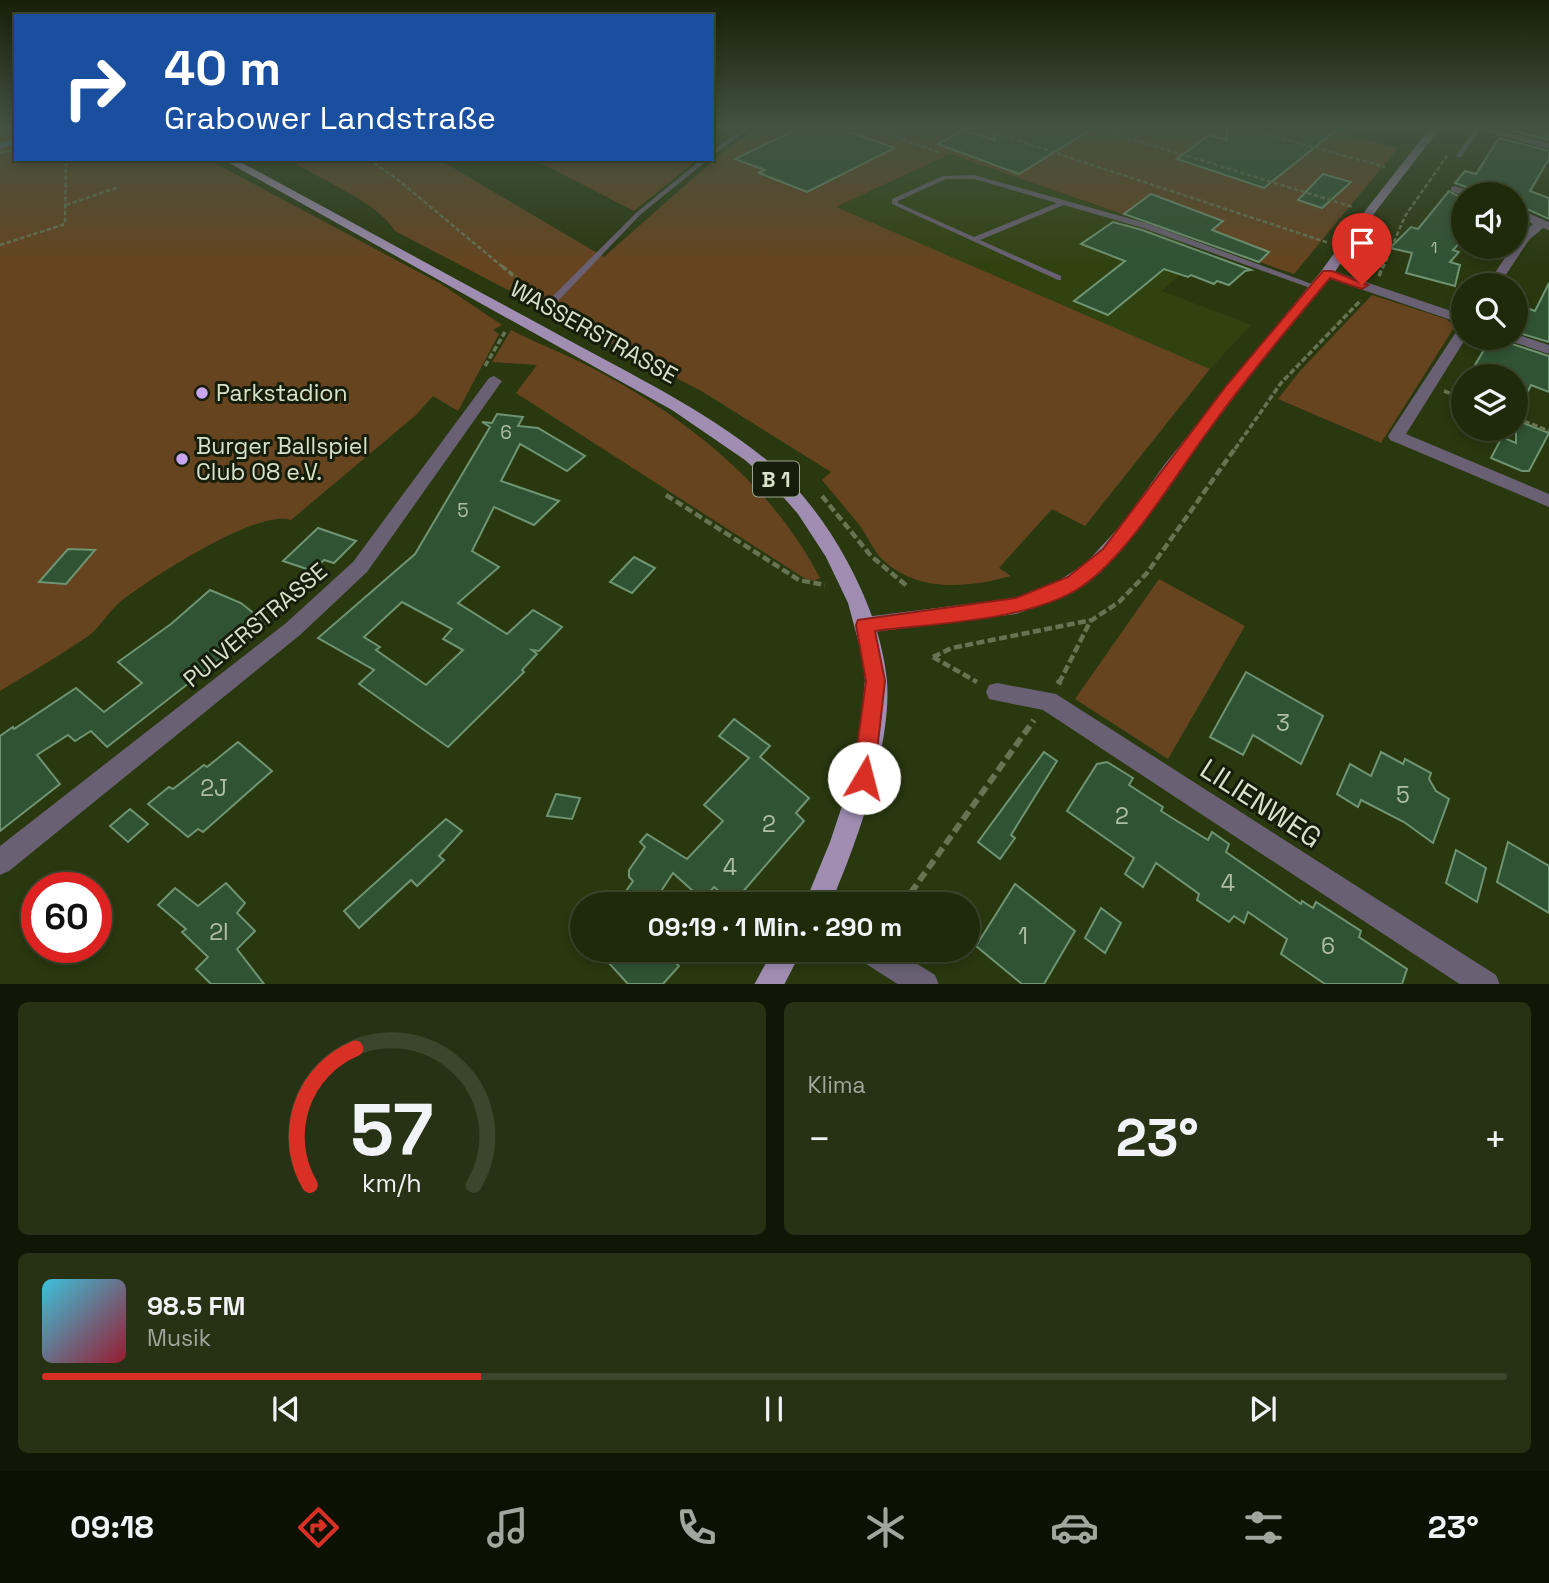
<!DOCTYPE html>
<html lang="de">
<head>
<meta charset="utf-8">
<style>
  body { margin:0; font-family:"Space Grotesk",sans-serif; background:#273214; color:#f1f3f6; height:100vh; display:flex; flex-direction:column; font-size:26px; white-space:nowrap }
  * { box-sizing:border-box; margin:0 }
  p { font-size:23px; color:#a1a79d }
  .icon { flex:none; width:38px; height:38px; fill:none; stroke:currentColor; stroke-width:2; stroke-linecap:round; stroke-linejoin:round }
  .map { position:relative; height:984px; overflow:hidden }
  .side { display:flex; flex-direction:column; gap:18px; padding:18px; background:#111706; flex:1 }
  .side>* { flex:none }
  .guide { position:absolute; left:14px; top:14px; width:700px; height:147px; border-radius:0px; box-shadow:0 4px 10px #0003,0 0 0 2px #3c462c; background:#1a4fa0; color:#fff; overflow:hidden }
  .tools { position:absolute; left:1451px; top:182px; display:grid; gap:14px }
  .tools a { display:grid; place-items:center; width:77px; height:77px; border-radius:50%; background:#1f2a0b; box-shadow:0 4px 10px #0003,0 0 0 2px #3c462c; font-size:35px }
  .speed { position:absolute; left:21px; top:872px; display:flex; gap:14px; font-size:35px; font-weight:700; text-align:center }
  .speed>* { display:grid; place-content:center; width:91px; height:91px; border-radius:50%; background:#1f2a0b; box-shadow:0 4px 10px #0003,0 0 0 2px #3c462c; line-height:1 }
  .speed .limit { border:10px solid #d22; background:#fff; color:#111 }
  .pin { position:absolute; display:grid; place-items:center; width:60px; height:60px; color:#fff; margin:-72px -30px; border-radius:50% 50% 50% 0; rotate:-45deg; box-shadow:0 0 7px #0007 }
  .pin .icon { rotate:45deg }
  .me { position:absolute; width:77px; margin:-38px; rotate:8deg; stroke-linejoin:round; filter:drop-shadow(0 0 5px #0008) }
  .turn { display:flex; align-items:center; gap:24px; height:147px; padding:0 35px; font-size:32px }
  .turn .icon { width:91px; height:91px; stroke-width:2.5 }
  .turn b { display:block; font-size:49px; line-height:60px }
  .big { font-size:52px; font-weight:700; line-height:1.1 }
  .side .card { flex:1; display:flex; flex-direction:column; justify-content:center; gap:10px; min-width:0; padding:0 24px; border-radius:10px; background:#273214 }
  .side .dial { align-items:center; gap:0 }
  .dial svg { height:182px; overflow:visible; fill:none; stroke:#3c462c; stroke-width:7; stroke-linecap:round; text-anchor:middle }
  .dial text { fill:#f1f3f6; stroke:none }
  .song { display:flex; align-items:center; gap:21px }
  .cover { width:84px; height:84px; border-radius:10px; background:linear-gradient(135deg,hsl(190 70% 55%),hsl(350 70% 35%)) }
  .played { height:7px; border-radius:4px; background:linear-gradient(90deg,#d93025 30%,#3c462c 30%) }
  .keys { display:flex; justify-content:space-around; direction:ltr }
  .heat { display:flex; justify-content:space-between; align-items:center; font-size:38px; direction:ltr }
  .side .tiles { flex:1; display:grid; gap:18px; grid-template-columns:1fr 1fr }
  .card:last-child { grid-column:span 2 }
  .trip { position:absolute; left:570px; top:892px; width:410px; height:70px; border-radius:35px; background:#1f2a0b; box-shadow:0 4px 10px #0003,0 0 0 2px #3c462c; font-weight:700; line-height:70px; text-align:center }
  .tabs { display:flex; height:112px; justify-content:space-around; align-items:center; background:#0c1104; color:#a1a79d }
  .tabs .icon { width:49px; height:49px }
  .tabs .on { color:#d93025 }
  .tabs b { font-size:32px; color:#f1f3f6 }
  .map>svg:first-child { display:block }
</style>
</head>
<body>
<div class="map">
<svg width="1549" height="985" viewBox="0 0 1549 985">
  <rect width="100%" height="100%" fill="#29380f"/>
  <path fill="#314211" d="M950 154 1191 239 1166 261 1186 269 1162 291 1251 325 1210 369 835 208Z"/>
  <g fill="#664420">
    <path d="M0 127H16V159H207L441 284 502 325 493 330 499 334 458 411 433 396 416 415 291 520C258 508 148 580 120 602 108 612 100 628 87 637 59 656 29 673 0 691Z"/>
    <path d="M757 127H1317L1398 148 1294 274 950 154 836 207 1210 369 1085 526 1052 509 999 568 1011 576C968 588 917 593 882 559 873 550 868 537 861 527 848 511 835 496 822 480L831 472 703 392 395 231C377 201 319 180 289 159H438L604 257 717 157Z"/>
    <path d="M533 159H698L634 211Z"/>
    <path d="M1372 295 1446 319 1455 326 1381 443 1278 399 1300 371Z"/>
    <path d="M511 330C536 343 563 353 588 366 682 414 771 483 820 578L813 581 804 578 516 393 537 365 492 362Z"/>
    <path d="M1159 579 1245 626 1168 759 1075 699Z"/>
  </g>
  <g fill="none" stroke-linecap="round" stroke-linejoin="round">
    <path stroke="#43749f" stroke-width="5" d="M0 146 16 141"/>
  </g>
  <g fill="#305334" stroke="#6f9472" stroke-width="2" fill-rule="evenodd">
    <path d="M801 127H835L895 148 807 192 759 173 765 170 735 159Z"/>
    <path d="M996 127H1095L1019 174 938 144 963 130 994 140Z"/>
    <path d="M1228 127H1340L1264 188 1177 159 1209 135 1226 140Z"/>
    <path d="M1506 127H1549V140L1505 129Z"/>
    <path d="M1499 138 1549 151V159L1530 191 1549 198V219L1516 204V194H1477L1474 190 1455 183 1465 171 1476 174Z"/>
    <path d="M1323 174 1351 182 1322 208 1298 200Z"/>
    <path d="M1449 191 1463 199V239L1453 250 1459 252 1450 262 1460 265 1455 286 1406 273 1412 253 1390 248 1411 227 1418 229Z"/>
    <path d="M1151 194 1223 221 1212 230 1269 252 1259 262 1124 214Z"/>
    <path d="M1113 222 1142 230 1251 270 1245 271 1229 285 1217 281 1214 284 1191 275 1188 277 1164 269 1108 315 1074 301 1125 261 1081 244Z"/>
    <path d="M1549 283V342L1516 332V304L1535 311Z"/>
    <path d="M1491 338H1505L1509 343 1549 356V392L1531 385 1516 415V376H1506L1475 365Z"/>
    <path d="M497 414 523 417 518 426 538 428 585 456 567 471 520 444 501 481 559 501 534 525 494 507 472 551 499 567 458 603 507 634 533 610 562 627 539 651 532 650 537 654 522 670 524 672 448 747 359 684 374 670 318 638 415 554 490 427 482 422 492 423ZM402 602 452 629 443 639 463 650 426 685 376 650 380 647 364 637Z"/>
    <path d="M1516 420 1549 433 1529 471H1522L1491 458 1502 437 1516 443Z"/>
    <path d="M318 528 356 541 334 563 324 560 313 571 283 561Z"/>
    <path d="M68 549 95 550 66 584 39 582Z"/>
    <path d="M634 557 655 568 632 593 610 582Z"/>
    <path d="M210 590 241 603 266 623 107 747 91 731 75 741 68 735 37 755 60 784 0 831V736L13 727 14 729 76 688 104 712 142 683 118 662 171 624Z"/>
    <path d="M1246 672 1323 716 1301 764 1253 735 1243 755 1210 737Z"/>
    <path d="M734 719 770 746 760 757 809 798 796 813 804 821 733 903 714 887 703 900 673 873 652 905H616L633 881 629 877V870L645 847 640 842 647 834 687 859 723 821 704 805 749 758 719 736Z"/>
    <path d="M238 742 272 771 203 832 198 829 188 837 148 804 169 787 173 789 204 765 207 767Z"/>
    <path d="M1044 752 1057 761 1011 835 1015 838 1000 859 978 842Z"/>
    <path d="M1381 752 1403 764 1405 759 1431 773 1429 779 1436 791 1449 799 1433 843 1404 822 1361 800 1358 807 1337 794 1350 764 1371 776Z"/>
    <path d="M1107 762 1133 778 1129 785 1163 807 1161 811 1177 821 1208 840 1212 832 1229 844 1226 852 1301 904 1302 901 1313 908 1316 902 1361 931 1359 937 1407 969 1402 984H1325L1281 954 1287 939 1248 912 1244 923 1234 916 1229 922 1197 900 1199 894 1156 863 1143 887 1125 874 1134 858 1067 811 1097 764Z"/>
    <path d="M556 794 580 798 572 819 547 816Z"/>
    <path d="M130 809 148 824 128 842 110 826Z"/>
    <path d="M446 819 462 831 439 856 444 860 417 886 411 880 359 928 344 911Z"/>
    <path d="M1508 842 1549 866V913L1497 882Z"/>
    <path d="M1456 850 1486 868 1477 902 1446 883Z"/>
    <path d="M226 883 245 903 237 913 255 931 237 949 264 984H211L196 969 208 957 182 932 186 929 158 905 175 888 198 906Z"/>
    <path d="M1015 884 1075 931 1044 984H1022L976 946Z"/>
    <path d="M1101 908 1121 923 1105 953 1085 938Z"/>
    <path d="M597 950H672L680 959 677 964 679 966 663 984H628Z"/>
  </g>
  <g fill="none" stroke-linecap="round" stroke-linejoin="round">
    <g stroke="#677452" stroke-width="2.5" stroke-dasharray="4.5 2.5" stroke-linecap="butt">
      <path d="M869 127 941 153"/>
      <path d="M977 127 1329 243"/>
      <path d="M1093 127 1353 207"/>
      <path d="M1241 127 1385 167"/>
      <path d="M0 153 16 149"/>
      <path d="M368 159 397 179 504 268"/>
      <path d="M66 205 119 187"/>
      <path d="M0 245 65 224 66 159"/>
      <path d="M1383 268 1405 216 1447 156"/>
    </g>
    <g stroke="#677452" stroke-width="3.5" stroke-dasharray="6 2.5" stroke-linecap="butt">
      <path d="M502 266 539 297"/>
      <path d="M1379 276 1383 266"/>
      <path d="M485 366 505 332"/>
      <path d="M1444 391 1463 398"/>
      <path d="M1516 418 1549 431"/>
      <path d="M1235 449 1281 383 1361 300"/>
    </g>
    <g stroke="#677452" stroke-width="4.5" stroke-dasharray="8 3.5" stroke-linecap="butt">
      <path d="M666 495 799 580 825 585"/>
      <path d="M822 496 871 556 907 586"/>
      <path d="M933 657 952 648 1092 620 1119 602 1147 573 1236 447"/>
      <path d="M933 657 977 682"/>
      <path d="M1059 683 1091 620"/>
    </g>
    <g stroke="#677452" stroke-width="6" stroke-dasharray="10 5" stroke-linecap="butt">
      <path d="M1058 684 1060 681"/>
      <path d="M902 905 1034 720"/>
    </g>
    <g fill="#696173" fill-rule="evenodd">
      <path d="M745 127H752L712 156V151Z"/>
      <path d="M1411 127H1421L1436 132 1433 134Z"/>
      <path d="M1476 127H1482L1461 157H1457L1456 156Z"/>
      <path d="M702 159H709L641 214 556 303H550V299L637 212Z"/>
      <path d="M974 175 1149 224 1320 287 1316 289H1313L1143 228 1064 205 980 240 1061 276V280H1058L892 204V199L943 176ZM946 179H974L1057 203 974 237 898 203V201Z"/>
    </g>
    <g fill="#696173" fill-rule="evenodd">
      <path d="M1467 127H1484L1549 143V149Z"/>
      <path d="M1455 186 1473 192 1475 194 1463 196 1451 191V187Z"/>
      <path d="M1516 208 1549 222V230L1543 228 1529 240 1499 285H1487L1512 247H1516L1520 235 1533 224 1516 216Z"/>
      <path d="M1327 269 1463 315V324L1322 276 1321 273Z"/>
      <path d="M1463 328V338H1466L1406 434 1549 494V507L1390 440 1388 436 1458 329Z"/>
      <path d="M1516 334 1549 345V354L1510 341 1508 338H1516Z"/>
      <path d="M494 376 502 381 367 572 300 635 9 871 0 875V846L286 623 353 562 489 378Z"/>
      <path d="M997 683 1056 694 1496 975 1500 985H1461L1043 710 989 699 986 692 989 685Z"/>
      <path d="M857 950H895L935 975 939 985H899L860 960Z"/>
    </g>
    <path fill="#887a97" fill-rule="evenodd" d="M1431 127H1441L1376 211 1332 276 1274 345 1177 472 1134 534 1100 573 1063 597 1016 614 865 633 858 631 855 625 858 619 865 617 1016 598 1049 587 1086 563 1122 524 1165 464 1322 270 1368 207Z"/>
    <g fill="#9f8eb2" fill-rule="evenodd">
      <path d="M222 159H235C344 218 452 277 561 336 632 375 706 410 769 462 801 489 827 524 847 561 867 598 883 639 887 681 892 746 856 845 830 905H804L830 842 844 800 860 733 865 680 862 655 848 603 826 557 798 514 771 483 745 460 672 410Z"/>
      <path d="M773 950H802L784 985H754Z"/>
    </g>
  </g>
  <linearGradient id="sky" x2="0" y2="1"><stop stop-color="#171f08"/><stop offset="0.48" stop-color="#435342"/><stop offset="1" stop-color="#435342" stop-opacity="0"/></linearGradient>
  <rect width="1549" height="265" fill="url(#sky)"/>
  <path fill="#d93025" stroke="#8d1f18" stroke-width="2" d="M1323 271H1332L1368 285 1362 289 1330 278C1289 327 1248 376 1211 427 1176 474 1128 556 1081 587 1029 621 937 623 875 631L885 681 874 778 871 785 864 788 856 785 853 778 866 681 856 625 858 620 1016 598 1068 577 1103 549 1227 385Z"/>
  <g fill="#c9a5ee" stroke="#161d0b" stroke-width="2.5">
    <circle cx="202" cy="393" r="7"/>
    <circle cx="182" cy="459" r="7"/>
  </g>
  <g text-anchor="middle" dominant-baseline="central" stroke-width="6" stroke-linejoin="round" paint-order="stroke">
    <g font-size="16" fill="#aebea5">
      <text x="1434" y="247">1</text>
    </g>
    <g font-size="19" fill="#aebea5">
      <text x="506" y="432">6</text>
      <text x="463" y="510">5</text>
    </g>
    <rect fill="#161d0b" stroke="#9ea791" stroke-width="2" x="753" y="461.5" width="46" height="35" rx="5"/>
    <g font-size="21" font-weight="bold" fill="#d8e2cb">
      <text x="776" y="479">B 1</text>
    </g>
    <g font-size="23" fill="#d8e2cb" stroke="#161d0b">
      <text transform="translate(594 332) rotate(29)">WASSERSTRASSE</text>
      <text transform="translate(255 625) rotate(-40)">PULVERSTRASSE</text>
    </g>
    <g font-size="23" fill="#d8e2cb" stroke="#161d0b" text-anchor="start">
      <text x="216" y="393">Parkstadion</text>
      <text x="196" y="446">Burger Ballspiel<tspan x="196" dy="26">Club 08 e.V.</tspan></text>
    </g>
    <g font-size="23" fill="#aebea5">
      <text x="1283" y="723">3</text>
      <text x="214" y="788">2J</text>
      <text x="1403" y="795">5</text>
      <text x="1122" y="816">2</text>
      <text x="769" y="824">2</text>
      <text x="730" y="867">4</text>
      <text x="1228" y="883">4</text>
      <text x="219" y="932">2I</text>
      <text x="1023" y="936">1</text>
      <text x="1328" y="946">6</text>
    </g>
    <g font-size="28" fill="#d8e2cb" stroke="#161d0b">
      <text transform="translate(1261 803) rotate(33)">LILIENWEG</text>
    </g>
  </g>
</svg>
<div class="tools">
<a><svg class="icon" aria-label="sound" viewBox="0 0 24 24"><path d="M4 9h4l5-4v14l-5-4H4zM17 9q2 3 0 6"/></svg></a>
<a><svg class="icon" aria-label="search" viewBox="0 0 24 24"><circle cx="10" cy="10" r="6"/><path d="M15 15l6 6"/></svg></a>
<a><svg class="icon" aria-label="layers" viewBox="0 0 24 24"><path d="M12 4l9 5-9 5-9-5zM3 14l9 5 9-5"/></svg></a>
</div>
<div class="speed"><div class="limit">60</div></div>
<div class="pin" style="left:1362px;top:285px;background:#d93025"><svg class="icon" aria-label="arrive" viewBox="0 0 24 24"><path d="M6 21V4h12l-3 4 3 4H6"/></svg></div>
<svg class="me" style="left:864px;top:778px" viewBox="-20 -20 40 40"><circle r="19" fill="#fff"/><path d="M0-13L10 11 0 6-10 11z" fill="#d93025"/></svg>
<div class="trip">09:19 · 1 Min. · 290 m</div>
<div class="guide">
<div class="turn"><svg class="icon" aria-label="right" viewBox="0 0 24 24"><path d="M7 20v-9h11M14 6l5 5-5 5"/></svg><div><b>40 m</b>Grabower Landstraße</div></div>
</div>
</div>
<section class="side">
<div class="tiles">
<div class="card dial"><svg viewBox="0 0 100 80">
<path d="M14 69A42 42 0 1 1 86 69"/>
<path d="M14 69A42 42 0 0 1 34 9" stroke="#d93025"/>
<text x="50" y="56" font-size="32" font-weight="700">57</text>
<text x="50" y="72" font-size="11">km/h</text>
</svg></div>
<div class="card"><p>Klima</p>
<div class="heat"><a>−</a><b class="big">23°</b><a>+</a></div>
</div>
<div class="card">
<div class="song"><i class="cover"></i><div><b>98.5 FM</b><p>Musik</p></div></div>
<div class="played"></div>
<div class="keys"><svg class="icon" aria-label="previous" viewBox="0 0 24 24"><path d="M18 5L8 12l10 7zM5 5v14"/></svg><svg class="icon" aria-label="pause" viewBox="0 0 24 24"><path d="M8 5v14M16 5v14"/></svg><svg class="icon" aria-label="next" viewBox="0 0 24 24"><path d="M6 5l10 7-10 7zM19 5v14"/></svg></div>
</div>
</div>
</section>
<nav class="tabs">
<b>09:18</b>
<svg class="icon on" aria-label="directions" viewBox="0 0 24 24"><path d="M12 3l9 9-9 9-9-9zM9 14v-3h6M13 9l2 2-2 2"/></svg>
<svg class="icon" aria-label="music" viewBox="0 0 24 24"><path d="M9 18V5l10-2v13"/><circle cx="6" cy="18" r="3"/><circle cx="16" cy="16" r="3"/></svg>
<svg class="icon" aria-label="phone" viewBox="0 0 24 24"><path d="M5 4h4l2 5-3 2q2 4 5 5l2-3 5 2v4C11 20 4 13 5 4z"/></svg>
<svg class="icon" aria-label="climate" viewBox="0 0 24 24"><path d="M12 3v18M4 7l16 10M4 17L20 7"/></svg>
<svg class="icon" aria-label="car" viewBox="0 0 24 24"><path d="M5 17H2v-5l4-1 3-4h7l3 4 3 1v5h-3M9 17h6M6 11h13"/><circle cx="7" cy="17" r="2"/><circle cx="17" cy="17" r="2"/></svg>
<svg class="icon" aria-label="filters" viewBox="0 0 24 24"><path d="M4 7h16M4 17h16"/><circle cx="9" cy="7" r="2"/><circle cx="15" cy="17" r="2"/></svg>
<b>23°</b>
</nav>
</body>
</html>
